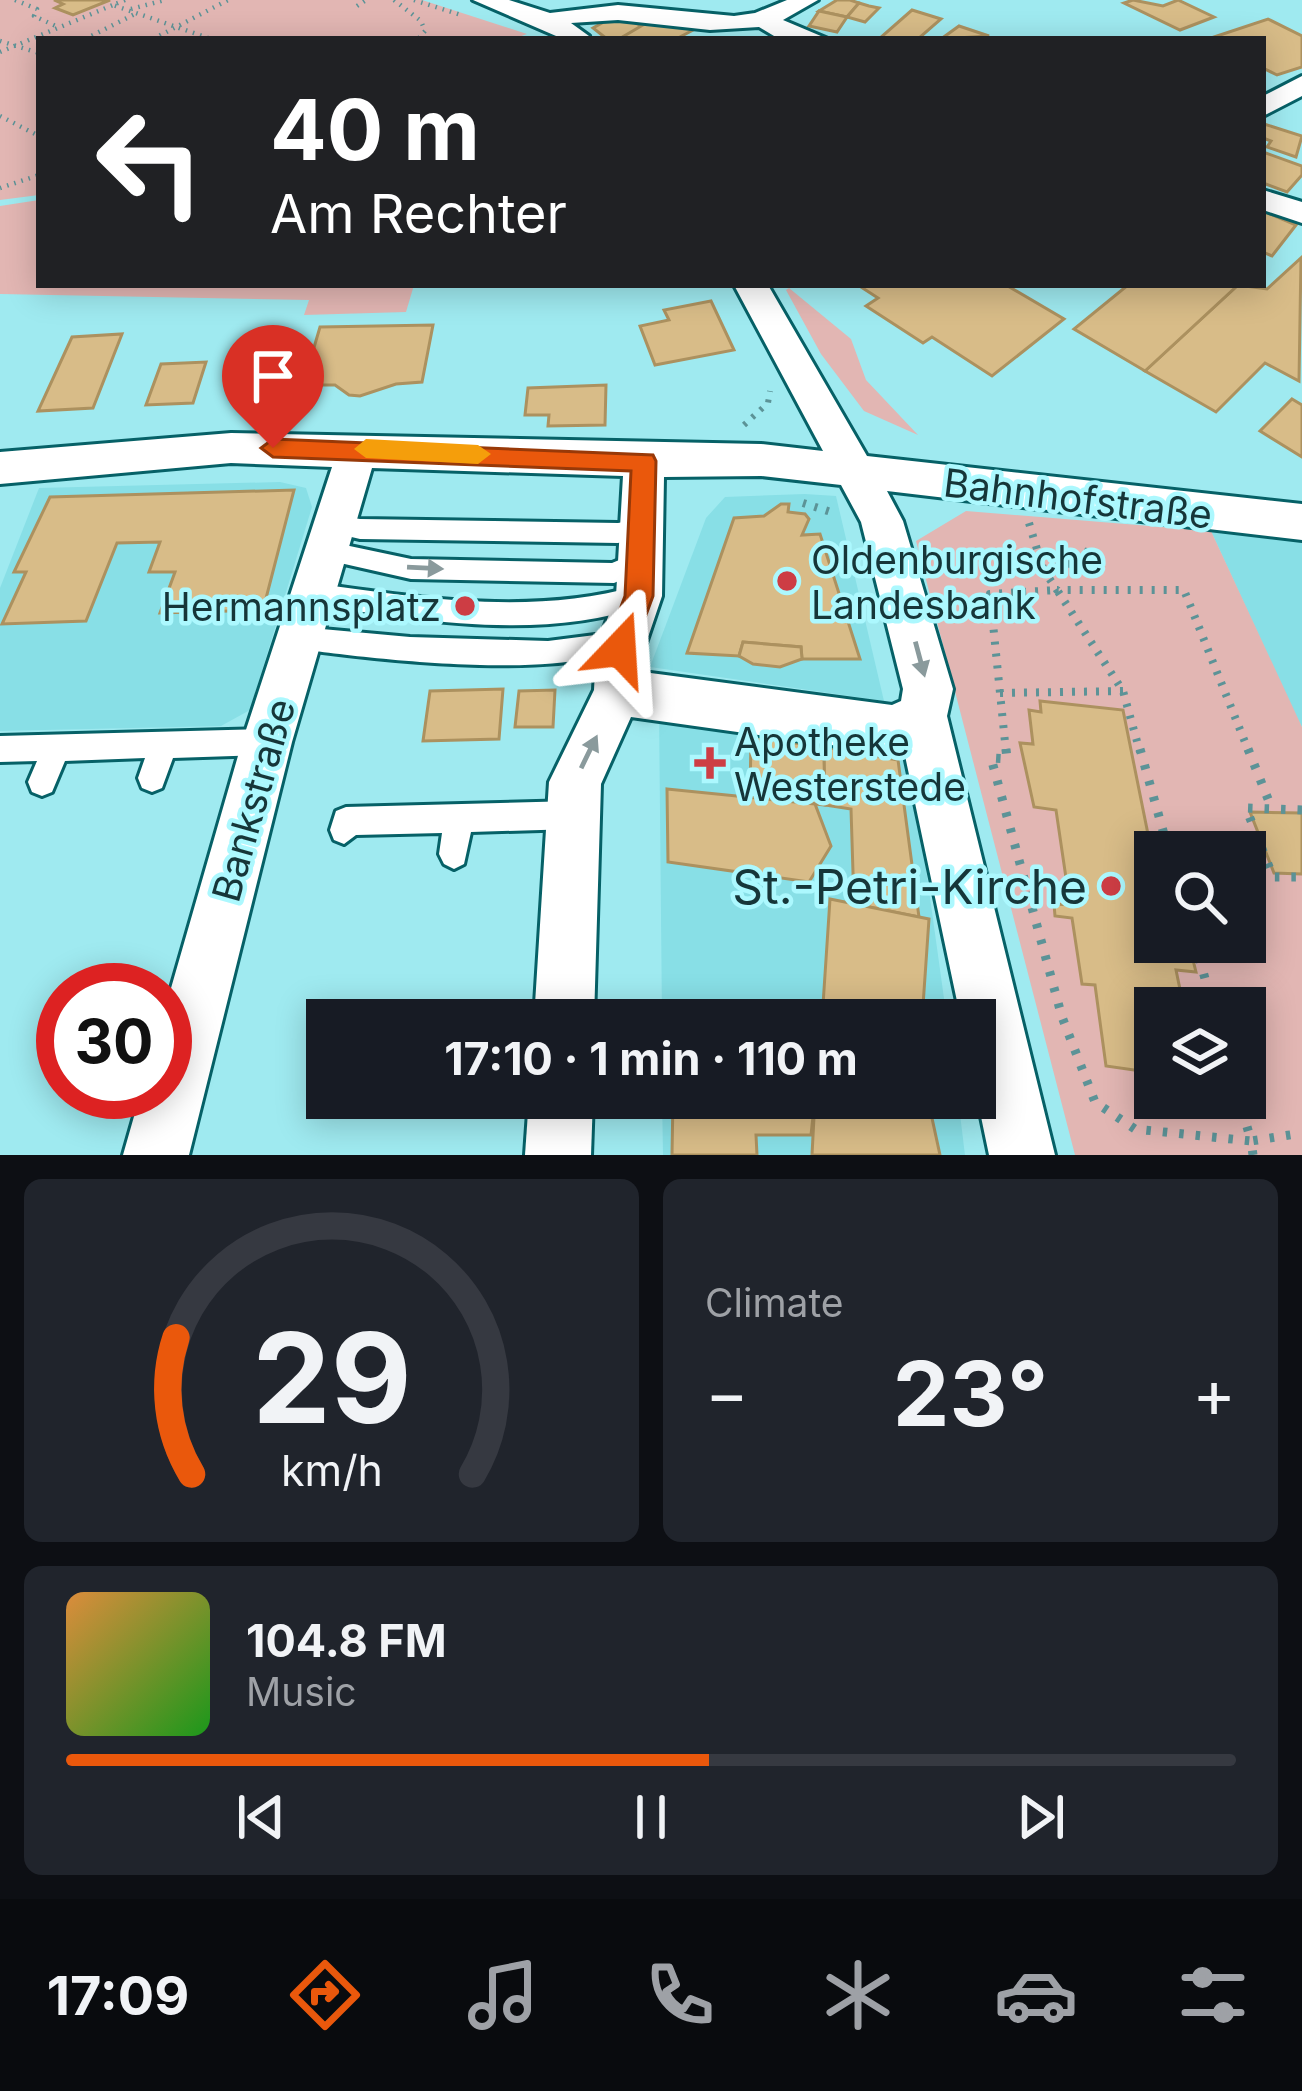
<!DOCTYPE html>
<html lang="en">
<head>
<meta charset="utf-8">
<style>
  body { margin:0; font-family:Inter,sans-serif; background:#20242c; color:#f1f3f6; height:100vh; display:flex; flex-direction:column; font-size:45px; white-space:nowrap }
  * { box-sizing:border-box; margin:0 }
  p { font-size:39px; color:#9ea1a6 }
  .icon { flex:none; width:66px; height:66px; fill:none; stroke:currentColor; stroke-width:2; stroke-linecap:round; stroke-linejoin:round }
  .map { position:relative; height:1155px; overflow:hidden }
  .details { display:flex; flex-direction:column; gap:24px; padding:24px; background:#0d0f14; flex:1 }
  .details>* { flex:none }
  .top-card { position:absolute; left:36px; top:36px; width:1230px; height:252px; border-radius:0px; box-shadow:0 6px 30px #0003; background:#202124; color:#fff; overflow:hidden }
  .fabs { position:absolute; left:1134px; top:831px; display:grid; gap:24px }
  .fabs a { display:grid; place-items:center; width:132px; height:132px; border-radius:0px; background:#171b24; box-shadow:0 6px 30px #0003; font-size:60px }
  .speed { position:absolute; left:36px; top:963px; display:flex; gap:24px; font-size:60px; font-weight:700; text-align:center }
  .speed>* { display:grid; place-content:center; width:156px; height:156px; border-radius:50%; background:#171b24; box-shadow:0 6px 30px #0003; line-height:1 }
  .speed .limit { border:18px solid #d22; background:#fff; color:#111 }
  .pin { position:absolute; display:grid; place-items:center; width:102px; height:102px; color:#fff; margin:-123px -51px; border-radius:50% 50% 50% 0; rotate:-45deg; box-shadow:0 0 12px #0007 }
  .pin .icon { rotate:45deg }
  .me { position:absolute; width:132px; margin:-66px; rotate:20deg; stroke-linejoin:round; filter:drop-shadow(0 0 9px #0008) }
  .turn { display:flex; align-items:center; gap:42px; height:252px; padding:0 36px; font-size:54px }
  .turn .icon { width:156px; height:156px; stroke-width:2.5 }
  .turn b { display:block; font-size:84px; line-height:102px }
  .big { font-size:90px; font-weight:700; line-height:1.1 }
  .details .tile { flex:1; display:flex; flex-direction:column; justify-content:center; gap:18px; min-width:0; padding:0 42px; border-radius:18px; background:#20242c }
  .details .dial { align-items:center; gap:0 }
  .dial svg { height:312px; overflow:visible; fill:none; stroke:#363941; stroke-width:7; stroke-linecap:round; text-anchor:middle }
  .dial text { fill:#f1f3f6; stroke:none }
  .song { display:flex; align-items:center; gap:36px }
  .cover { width:144px; height:144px; border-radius:18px; background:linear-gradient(135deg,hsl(30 70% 55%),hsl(120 70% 35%)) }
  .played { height:12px; border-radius:6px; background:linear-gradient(90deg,#ea580c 55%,#363941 55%) }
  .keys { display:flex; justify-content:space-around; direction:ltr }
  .heat { display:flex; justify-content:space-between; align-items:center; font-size:66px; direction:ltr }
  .details .tiles { flex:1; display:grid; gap:24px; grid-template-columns:1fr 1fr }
  .tile:last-child { grid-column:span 2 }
  .trip { position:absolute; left:306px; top:999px; width:690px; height:120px; border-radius:0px; background:#171b24; box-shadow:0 6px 30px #0003; font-weight:700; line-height:120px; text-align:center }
  .tab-bar { display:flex; height:192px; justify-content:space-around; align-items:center; background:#090b0e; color:#9ea1a6 }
  .tab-bar .icon { width:84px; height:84px }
  .tab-bar .selected { color:#ea580c }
  .tab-bar b { font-size:54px; color:#f1f3f6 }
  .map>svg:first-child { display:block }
</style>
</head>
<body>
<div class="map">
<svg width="1302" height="1155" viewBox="0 0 1302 1155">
  <rect width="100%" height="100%" fill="#9feaf0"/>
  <g fill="#88dfe6">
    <path d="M280 482 306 488 312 507 250 710 221 726 0 731V588L39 488Z"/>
    <path d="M805 494 836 496 884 701 650 667 706 518 725 497Z"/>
    <path d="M1211 531 1302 540V727L1294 712Z"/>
    <path d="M659 709 909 746 947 1020H662Z"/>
    <path d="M662 1098H958L965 1155H663Z"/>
  </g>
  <g fill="#e2b6b3" fill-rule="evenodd">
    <path d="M0 0H422L527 34 513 39H39V195L0 200Z"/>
    <path d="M39 200V285H414L406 312 304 315 309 300 0 294V206Z"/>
    <path d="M789 288 851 339 866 380 918 435 864 411 821 354 786 290Z"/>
    <path d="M966 511 1211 531 1302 727V1155H1075L916 541ZM1155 852H1245V942H1155ZM1155 1008H1245V1098H1155Z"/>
  </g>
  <g fill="#d8bc88" stroke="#ac915f" stroke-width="3">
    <path d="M54 0H110L73 15 55 8 63 4Z"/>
    <path d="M837 0H850L859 3 847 17 819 11Z"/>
    <path d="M1133 0 1163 6 1178 0 1214 17 1180 30 1124 3Z"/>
    <path d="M859 3 869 6 879 8 865 22 847 17Z"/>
    <path d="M912 10 941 19 918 39 880 38Z"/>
    <path d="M819 11 847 17 837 32 809 26Z"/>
    <path d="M619 16 645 27 619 39H607L593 28 600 24 596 22Z"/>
    <path d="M1268 19 1302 36V67L1277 75 1263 68V39H1208Z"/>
    <path d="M648 22 697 28 676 39H619Z"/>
    <path d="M959 26 989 36 941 39Z"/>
    <path d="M1264 124 1302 136 1296 157 1267 147 1271 141 1263 138Z"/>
    <path d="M1263 152 1302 166V175L1287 192 1263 183Z"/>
    <path d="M1263 211 1296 225 1272 256 1263 252Z"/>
    <path d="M1301 258 1299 381 1265 363 1216 412 1145 371 1238 285 1267 289Z"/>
    <path d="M858 285H1006L1064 319 992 376 932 337 923 343 866 306 878 298Z"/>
    <path d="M1128 285H1238L1145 371 1074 329Z"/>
    <path d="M711 301 734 350 655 365 640 326 669 320 664 310Z"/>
    <path d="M433 325 422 382 396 384 360 396 349 395 335 385H303L320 327Z"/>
    <path d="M122 334 93 408 38 411 72 337Z"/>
    <path d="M206 362 193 403 146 405 161 364Z"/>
    <path d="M606 385 605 425 548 426 549 415H525L528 388Z"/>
    <path d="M1292 399 1302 405V457L1260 431Z"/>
    <path d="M294 490 263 610 160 613 175 572H149L160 542 117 543 86 621 2 624 26 572H14L50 497Z"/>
    <path d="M781 504H789L788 512 805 514 809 519 802 535 820 534 860 659H802L801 647 743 642 739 656 687 653 734 518 764 516Z"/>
    <path d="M743 642 801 647 802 659 780 667 753 664 739 656Z"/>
    <path d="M503 689 499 739 423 741 430 691Z"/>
    <path d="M555 690 553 727H515L519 691Z"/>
    <path d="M1040 701 1123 710 1155 869V942H1169L1172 957 1193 960 1196 972 1176 970 1182 999 1169 997 1172 1008H1155V1073L1106 1066 1095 985 1082 984 1072 918 1055 916 1054 904 1070 905 1056 810 1034 807 1020 743 1033 744 1029 710 1041 712Z"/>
    <path d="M751 737 824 747 825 805 750 797Z"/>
    <path d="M824 747 898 760 919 917 854 904 851 809 825 805Z"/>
    <path d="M667 789 815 804 831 846 809 882 668 862Z"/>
    <path d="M1250 812 1302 813V874L1274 873Z"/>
    <path d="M830 899 929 919 922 1020H822Z"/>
    <path d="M673 1098H815L811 1135H756L757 1155H672Z"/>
    <path d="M815 1098 930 1109 940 1155H812Z"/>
    <path d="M852 1098H916L915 1110Z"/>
  </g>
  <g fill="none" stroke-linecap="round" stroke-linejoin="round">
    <defs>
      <g id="lane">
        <path d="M334 515 360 519 618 523 641 519 649 521 653 528 649 535 618 543 360 539 326 531 323 524 326 517Z"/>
        <path d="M326 541 411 559 612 563 641 551 649 554 653 561 649 568 614 583 411 579 318 558 314 551 318 544Z"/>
        <path d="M313 583C418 598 533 616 637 586L646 589 649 597 646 605C542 642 419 620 313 605L304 601 301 594 304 587Z"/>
        <path d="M622 622 631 625 635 633C607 689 358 657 300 649L291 646 287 638 291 630 300 627 410 637 548 641 603 634Z"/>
        <path d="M267 729 277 733 281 742 277 751 267 755 173 758 162 788 152 792 142 788 138 778 145 758 65 761 52 792 42 796 32 792 28 782 37 761 0 762V736Z"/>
        <path d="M574 801 584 805 588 815 584 825 574 829 471 832 464 864 454 869 444 864 439 854 442 833 356 835 344 844 334 840 330 830 336 811 346 807Z"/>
      </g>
      <g id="street">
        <path d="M473 0H509L550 13 618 5 734 16 755 13 787 0H818L783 20 828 39H779L759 27 710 30 618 20 571 23 589 36 563 39Z"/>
        <path d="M1302 76V96L1263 116V96Z"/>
        <path d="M1263 190 1302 202V223L1263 210Z"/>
        <path d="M734 285H768L867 456 1302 504V540L887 491 903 521 953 689 947 716 1055 1155H989L975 1088V1020H961L904 751 895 754 631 717 601 784 594 1020H534L549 782 594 690 596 649 616 596 623 476 372 468 292 742 189 1155H123L141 1092H165V1009L242 742 332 467 231 463 0 484V452L231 433 761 444 823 451ZM761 476 841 485 861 522 903 689 901 701 892 705 643 672 644 649 662 596 664 477Z"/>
        <path d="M529 1098H593L591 1155H525Z"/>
      </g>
    </defs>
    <use href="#lane" stroke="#066167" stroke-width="6"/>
    <use href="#street" stroke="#066167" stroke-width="6"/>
    <g stroke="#5c9397" stroke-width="4.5" stroke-dasharray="1.5 6" stroke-linecap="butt">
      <path d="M15 0 37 9 34 16 58 27"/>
      <path d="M125 0 113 5 211 39"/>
      <path d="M394 0 421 21 425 31 418 39"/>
      <path d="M414 0 464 16"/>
      <path d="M357 6 366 0"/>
      <path d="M131 9 165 0"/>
      <path d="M85 39 135 14"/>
      <path d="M153 39 228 0"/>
      <path d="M0 41 39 53"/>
      <path d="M0 52 113 5"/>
      <path d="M0 116 39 136"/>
      <path d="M0 188 39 175"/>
    </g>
    <path stroke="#5c9397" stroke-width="6" stroke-dasharray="3 8" stroke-linecap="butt" d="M744 425 768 403 770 391"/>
    <g stroke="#5c9397" stroke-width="8" stroke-dasharray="3 9" stroke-linecap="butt">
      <path d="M803 503 834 513"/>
      <path d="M1029 523 1043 569 1057 590H1184L1249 752"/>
      <path d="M1044 569 1078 562 1094 544"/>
      <path d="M1000 693 1123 691"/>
      <path d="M1006 752 990 594 1057 590 1123 691 1140 752"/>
    </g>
    <g stroke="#5c9397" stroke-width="9" stroke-dasharray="4.5 12" stroke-linecap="butt">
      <path d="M1006 749 1007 759 991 758 1062 1017 1095 1102 1135 1129 1251 1141 1239 1098"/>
      <path d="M1140 749 1169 852"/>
      <path d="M1248 749 1272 809"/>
      <path d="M1302 810 1246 808 1273 877H1302"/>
      <path d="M1245 869 1266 861"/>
      <path d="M1195 942 1213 1008"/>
      <path d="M1253 1155 1251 1141 1302 1133"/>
    </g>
    <use href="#lane" fill="#fff" fill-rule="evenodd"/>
    <use href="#street" fill="#fff" fill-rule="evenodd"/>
  </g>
  <defs><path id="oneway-solid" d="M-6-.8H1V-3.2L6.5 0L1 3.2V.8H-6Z" transform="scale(3)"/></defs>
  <g fill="#8a9a9c">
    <use href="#oneway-solid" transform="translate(425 568) rotate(3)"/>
    <use href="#oneway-solid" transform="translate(920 659) rotate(75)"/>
    <use href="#oneway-solid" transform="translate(589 752) rotate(-64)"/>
  </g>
  <path fill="#ea580c" stroke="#983908" stroke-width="3" d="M273 439 653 455 656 461 653 596 630 658 620 662 609 658 605 649 625 596 631 471 273 457 261 448Z"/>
  <path fill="#f59e0b" d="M366 439 478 445 491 454 478 464 366 458 354 449Z"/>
  <g fill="#cd3d44" stroke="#acf8fe" stroke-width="4.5">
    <circle cx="787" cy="581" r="12"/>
    <circle cx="465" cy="606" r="12"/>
    <path d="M704 745h12v12h12v12h-12v12h-12v-12h-12v-12h12z"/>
    <circle cx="1111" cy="886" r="12"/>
  </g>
  <g text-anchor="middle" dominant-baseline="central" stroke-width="9" stroke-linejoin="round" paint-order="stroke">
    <g font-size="39" fill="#163639" stroke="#acf8fe">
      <text transform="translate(1078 498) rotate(7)">Bahnhofstraße</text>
      <text transform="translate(253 800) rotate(-74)">Bankstraße</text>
    </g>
    <g font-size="39" fill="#163639" stroke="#acf8fe" text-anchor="start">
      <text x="811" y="559">Oldenburgische<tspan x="811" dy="45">Landesbank</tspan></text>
      <text x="441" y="606" text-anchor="end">Hermannsplatz</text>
      <text x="734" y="741">Apotheke<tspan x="734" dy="45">Westerstede</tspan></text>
    </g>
    <g font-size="48" fill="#163639" stroke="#acf8fe" text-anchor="end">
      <text x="1087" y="886">St.-Petri-Kirche</text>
    </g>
  </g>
</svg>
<div class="fabs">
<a><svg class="icon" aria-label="search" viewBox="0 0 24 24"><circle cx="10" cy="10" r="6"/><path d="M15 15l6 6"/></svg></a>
<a><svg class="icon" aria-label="layers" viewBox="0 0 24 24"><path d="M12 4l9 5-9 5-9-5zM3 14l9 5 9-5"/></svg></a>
</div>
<div class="speed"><div class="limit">30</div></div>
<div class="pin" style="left:273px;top:448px;background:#d93025"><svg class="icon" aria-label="arrive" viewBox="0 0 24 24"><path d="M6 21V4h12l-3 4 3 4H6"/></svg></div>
<svg class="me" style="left:620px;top:649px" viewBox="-20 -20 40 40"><path d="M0-17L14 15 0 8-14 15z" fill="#ea580c" stroke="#fff" stroke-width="4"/></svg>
<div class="trip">17:10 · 1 min · 110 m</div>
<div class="top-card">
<div class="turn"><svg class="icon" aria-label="left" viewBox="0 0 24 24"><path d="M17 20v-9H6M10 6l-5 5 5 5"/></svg><div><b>40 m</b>Am Rechter</div></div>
</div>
</div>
<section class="details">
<div class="tiles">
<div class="tile dial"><svg viewBox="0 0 100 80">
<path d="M14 69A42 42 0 1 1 86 69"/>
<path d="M14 69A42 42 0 0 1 10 34" stroke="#ea580c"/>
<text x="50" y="56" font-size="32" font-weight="700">29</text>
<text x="50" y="72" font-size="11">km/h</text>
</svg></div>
<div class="tile"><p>Climate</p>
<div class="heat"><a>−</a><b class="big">23°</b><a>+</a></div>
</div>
<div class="tile">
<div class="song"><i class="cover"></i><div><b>104.8 FM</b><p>Music</p></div></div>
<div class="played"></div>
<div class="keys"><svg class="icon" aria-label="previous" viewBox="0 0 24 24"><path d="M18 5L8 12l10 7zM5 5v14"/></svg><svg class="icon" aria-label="pause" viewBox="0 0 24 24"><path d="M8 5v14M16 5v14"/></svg><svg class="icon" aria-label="next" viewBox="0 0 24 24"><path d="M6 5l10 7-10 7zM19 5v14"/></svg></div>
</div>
</div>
</section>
<nav class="tab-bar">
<b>17:09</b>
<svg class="icon selected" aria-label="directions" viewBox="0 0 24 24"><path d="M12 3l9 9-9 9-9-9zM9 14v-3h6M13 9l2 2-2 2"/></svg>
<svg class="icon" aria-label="music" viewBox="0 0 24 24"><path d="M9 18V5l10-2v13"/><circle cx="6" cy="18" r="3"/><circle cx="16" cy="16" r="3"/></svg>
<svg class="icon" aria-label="phone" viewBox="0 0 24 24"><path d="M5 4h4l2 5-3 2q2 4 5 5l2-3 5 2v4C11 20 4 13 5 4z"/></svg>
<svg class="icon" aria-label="climate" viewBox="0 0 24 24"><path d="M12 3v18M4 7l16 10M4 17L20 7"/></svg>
<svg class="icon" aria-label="car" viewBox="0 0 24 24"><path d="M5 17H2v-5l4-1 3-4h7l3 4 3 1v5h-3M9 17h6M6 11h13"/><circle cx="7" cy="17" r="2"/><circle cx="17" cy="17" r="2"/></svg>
<svg class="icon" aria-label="filters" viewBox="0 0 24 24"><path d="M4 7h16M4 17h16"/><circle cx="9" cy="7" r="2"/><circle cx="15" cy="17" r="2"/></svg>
</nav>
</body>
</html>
